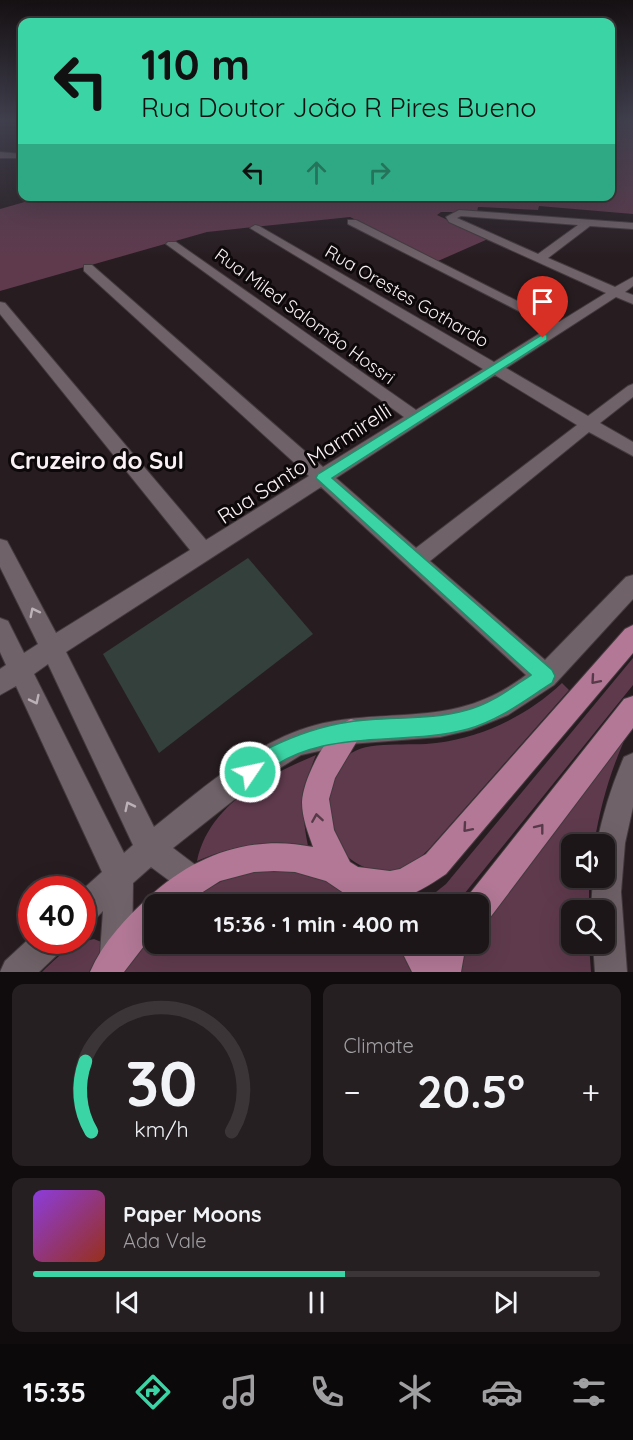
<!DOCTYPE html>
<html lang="en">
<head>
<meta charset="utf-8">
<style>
  body { margin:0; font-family:Quicksand,sans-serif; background:#251f22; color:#f1f3f6; height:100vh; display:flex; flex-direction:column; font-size:22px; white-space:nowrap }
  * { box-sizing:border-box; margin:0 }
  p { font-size:20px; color:#a09fa2 }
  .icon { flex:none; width:33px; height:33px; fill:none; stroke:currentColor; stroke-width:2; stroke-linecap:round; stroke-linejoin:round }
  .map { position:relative; height:972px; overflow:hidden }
  .panel { display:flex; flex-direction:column; gap:12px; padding:12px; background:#100c0e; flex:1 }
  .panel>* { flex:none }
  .guide { position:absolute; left:18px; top:18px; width:597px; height:183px; border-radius:12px; box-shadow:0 6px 24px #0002,0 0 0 2px #3b3538; background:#3bd4a4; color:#111; overflow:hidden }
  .controls { position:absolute; left:561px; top:834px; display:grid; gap:12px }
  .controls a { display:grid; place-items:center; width:54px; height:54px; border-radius:12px; background:#1d1619; box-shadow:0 6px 24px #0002,0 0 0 2px #3b3538; font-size:30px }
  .speed { position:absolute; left:18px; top:876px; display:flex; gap:12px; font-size:30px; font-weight:700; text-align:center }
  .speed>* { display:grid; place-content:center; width:78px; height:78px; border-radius:50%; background:#1d1619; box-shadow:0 6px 24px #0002,0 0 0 2px #3b3538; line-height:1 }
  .speed .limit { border:9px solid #d22; background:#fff; color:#111 }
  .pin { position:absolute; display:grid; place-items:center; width:51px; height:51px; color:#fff; margin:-62px -26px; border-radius:50% 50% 50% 0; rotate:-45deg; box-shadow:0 0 6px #0007 }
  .pin .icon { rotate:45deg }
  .me { position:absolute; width:66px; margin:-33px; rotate:56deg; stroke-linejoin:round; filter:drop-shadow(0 0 4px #0008) }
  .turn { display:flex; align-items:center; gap:21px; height:126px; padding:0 24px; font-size:27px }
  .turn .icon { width:78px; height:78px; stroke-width:2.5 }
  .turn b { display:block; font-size:42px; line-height:51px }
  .lanes { display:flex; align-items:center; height:57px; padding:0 24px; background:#0003; justify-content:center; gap:30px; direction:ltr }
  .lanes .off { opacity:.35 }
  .big { font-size:45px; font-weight:700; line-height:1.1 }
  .panel .widget { flex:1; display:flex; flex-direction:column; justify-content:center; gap:9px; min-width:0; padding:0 21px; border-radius:12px; background:#251f22 }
  .panel .dial { align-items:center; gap:0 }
  .dial svg { height:156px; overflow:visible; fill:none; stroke:#3b3538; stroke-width:7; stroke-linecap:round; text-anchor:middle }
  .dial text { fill:#f1f3f6; stroke:none }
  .song { display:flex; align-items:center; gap:18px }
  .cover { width:72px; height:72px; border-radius:9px; background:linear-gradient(135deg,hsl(270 70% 55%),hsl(10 70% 35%)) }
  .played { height:6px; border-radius:3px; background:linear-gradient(90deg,#3bd4a4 55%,#3b3538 55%) }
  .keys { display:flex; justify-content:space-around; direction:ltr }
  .heat { display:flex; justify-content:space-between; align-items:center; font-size:33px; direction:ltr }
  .panel .tiles { flex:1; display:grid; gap:12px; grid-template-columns:1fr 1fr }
  .widget:last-child { grid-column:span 2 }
  .trip { position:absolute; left:144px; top:894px; width:345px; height:60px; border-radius:12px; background:#1d1619; box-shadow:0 6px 24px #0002,0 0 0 2px #3b3538; font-weight:700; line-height:60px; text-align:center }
  .dock { display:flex; height:96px; justify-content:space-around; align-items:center; background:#0c090a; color:#a09fa2 }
  .dock .icon { width:42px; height:42px }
  .dock .selected { color:#3bd4a4 }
  .dock b { font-size:27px; color:#f1f3f6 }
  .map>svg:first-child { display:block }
</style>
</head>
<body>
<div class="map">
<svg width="633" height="972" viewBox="0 0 633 972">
  <rect width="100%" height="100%" fill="#271d21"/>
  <g fill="#5f3a4d">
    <path d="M611 121H633V214L539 206 538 210 481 207H478L477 212H441L437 215 488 239 438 261 350 217 207 232 0 291V209L42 197 610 196Z"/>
    <path d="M633 658V685L456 904H421L446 884Z"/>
    <path d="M562 683 569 690 428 850C419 858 408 872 395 873 371 874 345 862 335 839 332 831 331 821 329 812 327 801 325 788 330 777 334 770 342 761 348 756 365 739 412 747 436 743 483 737 527 716 562 683Z"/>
    <path d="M624 741C609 775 600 808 594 844H572V878H589V910H572V944H589L591 972H455L462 952 469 944H478L479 930Z"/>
    <path d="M316 755C301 791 301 810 308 846 269 838 233 846 197 861 209 804 266 776 316 755Z"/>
    <path d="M284 868 332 882 362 904H180L235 874Z"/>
    <path d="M154 931V944H397L416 972H123L134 953Z"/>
    <path d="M94 939 106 944 89 972H42C58 956 71 944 94 939Z"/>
  </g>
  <path fill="#34403b" d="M248 558 313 634 159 753 103 654Z"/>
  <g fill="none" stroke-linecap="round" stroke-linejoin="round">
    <defs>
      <g id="minor">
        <path d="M0 152 22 154V158H0Z"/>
        <path d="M459 210 633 223V229L590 226 548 258 615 287 633 277V286L625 292 633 295V304L616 297 506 368 588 416 628 386 633 384V397L600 423 633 442V456L589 432 430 561 545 660 626 577 633 575V599L554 685 508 715 471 730 440 737 350 744 301 755 254 784 173 848 202 870 207 880 202 890 192 895 182 890 151 867 133 883 132 953 127 964 116 969 105 964 100 953 103 911 93 921 82 925V890L102 872 16 686 0 695V669L6 665 0 652V618L8 621 24 653 38 644 0 567V539L7 541 56 633 190 550 0 314V302L5 303 206 540 309 476 84 271V265H92L323 467 404 417 166 244 168 242H176L416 410 483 369 250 228 255 225 259 226 494 362 550 327 348 224V220H356L559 322 606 293 449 222 446 217ZM461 216 578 225 538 254 457 218ZM495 375 577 425 416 548 336 478ZM321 487 526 675C454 730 395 706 316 725 255 741 202 789 154 827L66 652ZM48 664 133 845 124 853 34 674Z"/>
        <path d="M633 753V807L625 843 621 892 627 972H595L593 944H604V910H591L593 878H604V844L597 843C603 813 612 785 624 757Z"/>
        <path d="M32 936V940H65L61 951 39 972H0L5 961Z"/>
      </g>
      <g id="major">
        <path d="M633 625V653L446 874C430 885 414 895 395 900L397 904H360L326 881 295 872 274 871 254 872 220 881 184 904H154V933L124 972H90C103 942 126 918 149 897 194 855 252 834 313 847 308 832 302 818 302 802 303 778 329 728 351 719L360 722 363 731 335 778 329 799 334 830 350 862 358 867 390 871 400 869 426 854 625 629Z"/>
        <path d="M633 696V728L489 919 478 923V904H464L467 897 624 699Z"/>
        <path d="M398 944H431L434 949 436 944H466L461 972H412Z"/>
      </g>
    </defs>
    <use href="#minor" stroke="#433a3e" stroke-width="2"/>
    <use href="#major" stroke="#433a3e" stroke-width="2"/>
    <use href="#minor" fill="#6f6268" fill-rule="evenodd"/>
    <use href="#major" fill="#b27896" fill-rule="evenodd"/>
  </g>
  <defs><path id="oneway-chevron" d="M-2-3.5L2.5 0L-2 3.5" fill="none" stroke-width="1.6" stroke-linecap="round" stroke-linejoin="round" transform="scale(1.5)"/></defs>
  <g stroke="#bbb1b6">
    <use href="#oneway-chevron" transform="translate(34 612) rotate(-117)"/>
    <use href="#oneway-chevron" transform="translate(35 700) rotate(64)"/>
    <use href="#oneway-chevron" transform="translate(129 806) rotate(-116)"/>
  </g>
  <g stroke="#573a49">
    <use href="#oneway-chevron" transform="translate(595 680) rotate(131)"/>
    <use href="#oneway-chevron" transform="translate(317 818) rotate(-99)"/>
    <use href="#oneway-chevron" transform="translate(467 828) rotate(131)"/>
    <use href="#oneway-chevron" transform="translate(540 828) rotate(-52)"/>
  </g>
  <linearGradient id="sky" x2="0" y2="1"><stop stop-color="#151012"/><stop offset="0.47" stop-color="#41404e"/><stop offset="1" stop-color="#41404e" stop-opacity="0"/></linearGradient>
  <rect width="633" height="257" fill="url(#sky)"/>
  <path fill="#3bd4a4" stroke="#268a6b" stroke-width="1.5" d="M543 334 547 335V340L332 478 552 670 555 676 552 683C525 700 500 720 468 729 421 742 371 735 323 746 306 750 287 757 273 767 265 772 259 778 250 782L243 779 240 772C245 759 259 752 271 747 296 735 321 726 349 722 388 716 429 721 467 710 491 704 511 688 531 675L316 478 318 474Z"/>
  <g text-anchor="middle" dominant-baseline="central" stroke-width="6" stroke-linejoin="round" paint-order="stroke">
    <g font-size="18" fill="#f9f1f5" stroke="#0d080a">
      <text transform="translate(407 296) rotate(30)">Rua Orestes Gothardo</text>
      <text transform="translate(305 316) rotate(36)">Rua Miled Salomão Hossri</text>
    </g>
    <g font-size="21" fill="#f9f1f5" stroke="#0d080a">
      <text transform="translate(304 463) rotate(-33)">Rua Santo Marmirelli</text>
    </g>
    <g font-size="24" font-weight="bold" fill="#f9f1f5" stroke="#0d080a">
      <text x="97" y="460">Cruzeiro do Sul</text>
    </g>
  </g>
</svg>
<div class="controls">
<a><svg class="icon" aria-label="sound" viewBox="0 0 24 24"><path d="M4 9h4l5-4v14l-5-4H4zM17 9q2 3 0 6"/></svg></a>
<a><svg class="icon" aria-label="search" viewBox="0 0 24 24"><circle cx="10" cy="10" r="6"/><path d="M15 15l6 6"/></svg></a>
</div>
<div class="speed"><div class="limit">40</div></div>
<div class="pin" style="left:543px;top:338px;background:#d93025"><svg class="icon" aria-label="arrive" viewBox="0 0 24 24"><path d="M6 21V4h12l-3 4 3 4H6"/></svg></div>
<svg class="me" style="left:250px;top:772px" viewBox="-20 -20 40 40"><circle r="17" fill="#3bd4a4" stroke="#fff" stroke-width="3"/><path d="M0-11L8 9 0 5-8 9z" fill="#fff"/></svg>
<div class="trip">15:36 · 1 min · 400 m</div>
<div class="guide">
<div class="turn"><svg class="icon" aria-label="left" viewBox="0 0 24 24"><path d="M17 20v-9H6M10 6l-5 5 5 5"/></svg><div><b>110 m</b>Rua Doutor João R Pires Bueno</div></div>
<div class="lanes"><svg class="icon" aria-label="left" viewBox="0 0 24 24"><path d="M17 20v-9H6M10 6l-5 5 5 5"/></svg><svg class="icon off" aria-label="ahead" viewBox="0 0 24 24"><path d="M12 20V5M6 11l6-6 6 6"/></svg><svg class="icon off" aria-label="right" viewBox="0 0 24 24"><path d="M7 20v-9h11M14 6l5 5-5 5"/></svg></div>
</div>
</div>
<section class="panel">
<div class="tiles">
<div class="widget dial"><svg viewBox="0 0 100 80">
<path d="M14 69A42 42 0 1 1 86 69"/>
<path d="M14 69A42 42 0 0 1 11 33" stroke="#3bd4a4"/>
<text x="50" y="56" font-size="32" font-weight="700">30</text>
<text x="50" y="72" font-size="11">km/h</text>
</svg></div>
<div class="widget"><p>Climate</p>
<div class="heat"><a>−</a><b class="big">20.5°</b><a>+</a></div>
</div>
<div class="widget">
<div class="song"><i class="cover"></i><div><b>Paper Moons</b><p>Ada Vale</p></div></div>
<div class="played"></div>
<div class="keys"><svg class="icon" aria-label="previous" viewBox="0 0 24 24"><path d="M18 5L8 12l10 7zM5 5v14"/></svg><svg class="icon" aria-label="pause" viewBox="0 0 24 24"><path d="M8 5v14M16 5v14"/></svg><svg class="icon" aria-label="next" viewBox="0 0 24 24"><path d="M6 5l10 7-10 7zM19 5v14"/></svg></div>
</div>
</div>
</section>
<nav class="dock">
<b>15:35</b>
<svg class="icon selected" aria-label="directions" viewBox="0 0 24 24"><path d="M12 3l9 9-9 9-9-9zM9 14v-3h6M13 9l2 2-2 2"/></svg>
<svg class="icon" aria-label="music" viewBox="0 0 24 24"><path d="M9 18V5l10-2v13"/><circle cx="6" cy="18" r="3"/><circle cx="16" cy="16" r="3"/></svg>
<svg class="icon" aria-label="phone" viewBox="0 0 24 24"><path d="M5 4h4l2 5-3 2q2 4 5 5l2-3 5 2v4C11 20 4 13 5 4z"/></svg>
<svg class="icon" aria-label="climate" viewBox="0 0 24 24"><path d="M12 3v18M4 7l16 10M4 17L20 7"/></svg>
<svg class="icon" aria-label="car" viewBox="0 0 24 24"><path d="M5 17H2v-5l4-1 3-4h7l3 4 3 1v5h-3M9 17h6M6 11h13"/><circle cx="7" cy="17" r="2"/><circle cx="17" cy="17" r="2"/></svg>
<svg class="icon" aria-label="filters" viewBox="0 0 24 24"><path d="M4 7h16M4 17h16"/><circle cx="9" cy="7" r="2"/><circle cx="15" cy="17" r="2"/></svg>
</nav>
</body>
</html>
